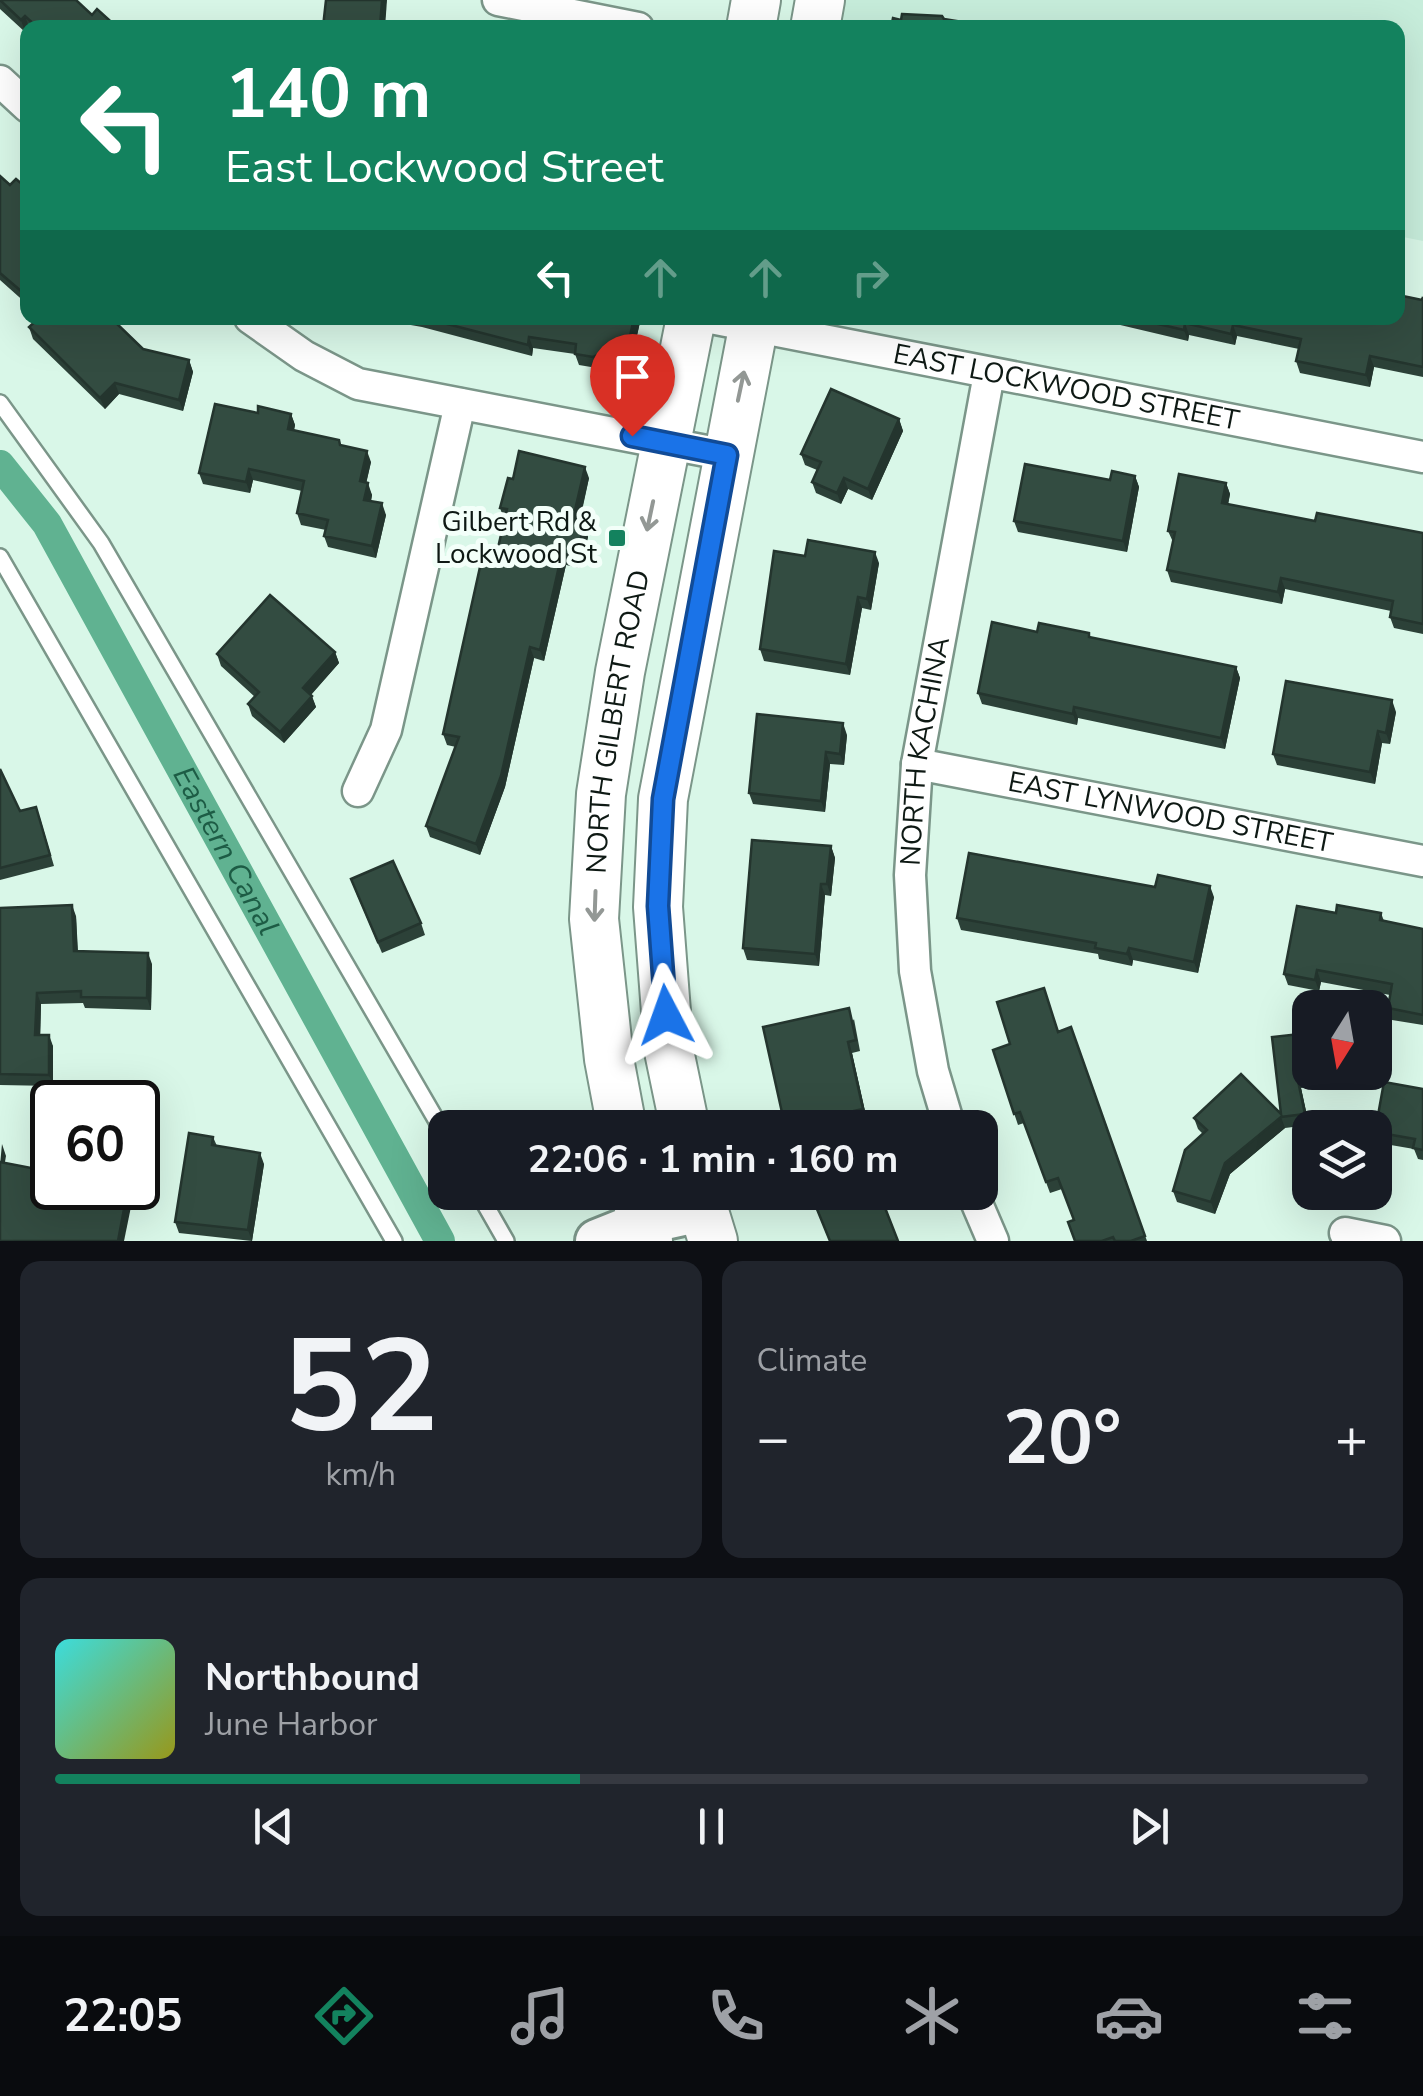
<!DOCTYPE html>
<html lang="en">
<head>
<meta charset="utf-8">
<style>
  body { margin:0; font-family:"Nunito Sans",sans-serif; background:#20242c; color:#f1f3f6; height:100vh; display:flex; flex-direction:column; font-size:38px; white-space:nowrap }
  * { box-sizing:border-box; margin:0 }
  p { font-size:32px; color:#9ea1a6 }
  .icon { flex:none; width:55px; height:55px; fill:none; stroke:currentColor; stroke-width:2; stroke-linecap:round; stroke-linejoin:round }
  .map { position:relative; height:1241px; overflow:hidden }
  .side { display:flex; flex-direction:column; gap:20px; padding:20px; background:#0d0f14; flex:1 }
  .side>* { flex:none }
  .hud { position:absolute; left:20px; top:20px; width:1385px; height:305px; border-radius:20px; box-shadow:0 10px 40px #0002; background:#13825e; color:#fff; overflow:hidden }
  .needle { width:65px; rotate:191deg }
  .buttons { position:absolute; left:1292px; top:990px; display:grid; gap:20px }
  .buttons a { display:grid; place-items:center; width:100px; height:100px; border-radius:20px; background:#171b24; box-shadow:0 10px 40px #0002; font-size:50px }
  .speed { position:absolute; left:30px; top:1080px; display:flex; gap:20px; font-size:50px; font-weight:700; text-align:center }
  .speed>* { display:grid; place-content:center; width:130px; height:130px; border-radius:50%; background:#171b24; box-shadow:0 10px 40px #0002; line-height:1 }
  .speed .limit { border:5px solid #111; border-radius:15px; background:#fff; color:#111 }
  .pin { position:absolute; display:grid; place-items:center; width:85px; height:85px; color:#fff; margin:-102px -42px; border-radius:50% 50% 50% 0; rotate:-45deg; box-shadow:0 0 10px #0007 }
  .pin .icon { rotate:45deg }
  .me { position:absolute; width:110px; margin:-55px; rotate:356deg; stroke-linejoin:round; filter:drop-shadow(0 0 8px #0008) }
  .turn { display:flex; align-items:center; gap:35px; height:210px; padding:0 40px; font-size:45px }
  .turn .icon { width:130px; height:130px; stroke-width:2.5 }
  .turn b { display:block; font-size:70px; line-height:85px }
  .lanes { display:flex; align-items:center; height:95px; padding:0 40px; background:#0003; justify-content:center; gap:50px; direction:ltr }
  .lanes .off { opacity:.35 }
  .big { font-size:75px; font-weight:700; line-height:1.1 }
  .side .tile { flex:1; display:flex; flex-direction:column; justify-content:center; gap:15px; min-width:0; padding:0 35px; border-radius:20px; background:#20242c }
  .side .dial { align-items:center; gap:0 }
  .dial b { font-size:130px; line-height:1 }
  .song { display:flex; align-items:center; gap:30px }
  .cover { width:120px; height:120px; border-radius:15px; background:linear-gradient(135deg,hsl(180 70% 55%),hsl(60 70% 35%)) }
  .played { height:10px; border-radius:5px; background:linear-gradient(90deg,#13825e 40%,#363941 40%) }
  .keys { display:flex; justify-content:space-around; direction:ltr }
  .heat { display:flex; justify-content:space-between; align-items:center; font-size:55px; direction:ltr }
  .side .tiles { flex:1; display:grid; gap:20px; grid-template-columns:1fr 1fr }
  .tile:last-child { grid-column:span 2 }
  .trip { position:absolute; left:428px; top:1110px; width:570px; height:100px; border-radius:20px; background:#171b24; box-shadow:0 10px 40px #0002; font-weight:700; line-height:100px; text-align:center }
  .dock { display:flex; height:160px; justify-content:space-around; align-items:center; background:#090b0e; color:#9ea1a6 }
  .dock .icon { width:70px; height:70px }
  .dock .selected { color:#13825e }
  .dock b { font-size:45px; color:#f1f3f6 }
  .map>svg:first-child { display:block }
</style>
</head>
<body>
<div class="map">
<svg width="1423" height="1241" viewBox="0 0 1423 1241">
  <rect width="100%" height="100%" fill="#d9f7e8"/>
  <path fill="#c7eddb" d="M821 0H1423V241L1398 236V28H815Z"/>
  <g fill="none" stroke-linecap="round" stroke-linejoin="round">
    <path stroke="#60b291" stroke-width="30" id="s1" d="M0 465 47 524 440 1241"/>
    <defs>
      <g id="lane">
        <path d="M0 403 101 543 445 1135"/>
        <path d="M0 557 394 1241"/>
        <path d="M478 1192 506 1241"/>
      </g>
      <g id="street">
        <path d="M498 0 638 28"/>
        <path d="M0 81 28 107"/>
        <path d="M250 318 304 356 358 384 727 455"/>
        <path id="s2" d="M711 318 1423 457"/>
        <path id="s3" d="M917 764 1423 861"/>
        <path d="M358 791 386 730 460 404"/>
        <path id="s4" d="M950 1128 933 1071 915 971 910 875 917 764 989 374"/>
        <path d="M972 1192 993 1241"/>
        <path d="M1345 1233 1385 1241"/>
      </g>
      <path id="secondary" d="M597 1241 642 1223 701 1210"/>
      <g id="primary">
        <path d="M751 28 756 0"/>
        <path d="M815 28 820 0"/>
        <path id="s5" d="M622 1128 609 1059 594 919 601 794 620 672 691 318"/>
        <path d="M685 1128 669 1051 658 907 663 799 755 318"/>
        <path d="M635 1192 648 1241"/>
        <path d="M698 1192 713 1241"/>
      </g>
    </defs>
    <use href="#lane" stroke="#7b9689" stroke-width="20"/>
    <use href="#street" stroke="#7b9689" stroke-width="35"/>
    <use href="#secondary" stroke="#7b9689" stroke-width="48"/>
    <use href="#primary" stroke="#7b9689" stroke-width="52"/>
    <use href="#lane" stroke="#fff" stroke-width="15"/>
    <use href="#street" stroke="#fff" stroke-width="30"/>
    <use href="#secondary" stroke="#fff" stroke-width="42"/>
    <use href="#primary" stroke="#fff" stroke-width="48"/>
  </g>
  <g fill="#2c4138">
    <path d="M0 0 92 15 118 28 29 27 25 32 0 9Z"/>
    <path d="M0 176 10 185 28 189V305L0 280Z"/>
    <path d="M1423 297V377L1374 367 1370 387 1300 373 1296 361 1299 349 1237 336 1235 345 1189 335 1188 341 1116 324 1114 318H1398L1422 300Z"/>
    <path d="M371 318H641L629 370 606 364 597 368 579 365 575 354 533 348 532 356 422 327Z"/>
    <path d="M29 327 143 349 189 360 193 372 183 411 119 394 105 409 33 339Z"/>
    <path d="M258 413 291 414 295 425 294 430 341 446 371 462 366 483 372 495 371 501 386 515 376 558 328 547 324 536 326 530 301 525 297 513 302 491 253 480 250 493 203 484 199 473Z"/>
    <path d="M899 419 903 431 872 500 848 489 841 504 816 493 812 482 817 470 805 465 801 454Z"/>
    <path d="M1135 476 1139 487 1127 552 1018 532 1014 521 1110 480Z"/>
    <path d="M589 478 579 525 584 526 588 537 580 568 566 565 544 661 534 658 505 787 480 855 430 837 426 826 456 747 447 745 443 734 497 552 504 519 500 508 513 479Z"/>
    <path d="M1226 483 1230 494 1228 504 1315 521 1423 533V634L1394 628 1390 617 1391 611 1285 589 1282 604 1171 582 1167 570 1173 542 1168 531Z"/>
    <path d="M805 556 879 563 871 610 862 608 850 675 764 661 760 649Z"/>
    <path d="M1037 632 1091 637 1236 667 1240 678 1225 749 1078 718 1077 725 982 704 978 693Z"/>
    <path d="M335 652 339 663 311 695 316 707 284 743 252 716 248 704 255 697 221 666 217 654Z"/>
    <path d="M1396 712 1390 744 1382 743 1375 784 1277 765 1273 754Z"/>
    <path d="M847 735 844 765 830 764 825 812 753 804 749 793Z"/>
    <path d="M0 769 20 811 40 818 54 866 0 880Z"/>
    <path d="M831 846 835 858 831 896 825 895 819 966 747 960 743 948Z"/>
    <path d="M355 890 421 923 425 935 382 953Z"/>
    <path d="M1214 897 1198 973 1133 960 1132 966 1099 959 1098 954 961 930 957 918Z"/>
    <path d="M0 908 76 916 78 951 152 964 151 1010 85 1008 83 1003 41 1004 40 1035 53 1046V1086L0 1085Z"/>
    <path d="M1381 913 1384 921 1423 929V1025L1392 1020 1388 1008 1390 995 1321 982 1319 991 1288 985 1284 974Z"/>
    <path d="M854 1019 860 1051 852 1053 867 1120 835 1128H786Z"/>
    <path d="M1071 1027 1147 1241H1075L1074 1220 1062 1189 1050 1193 1024 1123 1018 1125 993 1050Z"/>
    <path d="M1272 1037 1310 1072H1339L1340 1083 1301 1088 1309 1125 1285 1128 1230 1174 1215 1214 1177 1202 1173 1191 1203 1134 1198 1129 1194 1118 1281 1114Z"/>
    <path d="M1423 1089V1160L1418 1159 1414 1149 1379 1143 1375 1132Z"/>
    <path d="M213 1137 217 1146 264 1164 252 1241 179 1233 175 1222Z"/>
    <path d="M809 1192H890L893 1202 884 1206Z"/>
  </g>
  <g fill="#24352e">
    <path d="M382 0H387L385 28H380Z"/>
    <path d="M25 16 29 27 25 32 21 20Z"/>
    <path d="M634 318H641L629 370 625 359Z"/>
    <path d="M1185 323 1189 335 1188 341 1184 330Z"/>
    <path d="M1233 325 1237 336 1235 345 1231 334Z"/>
    <path d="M529 337 533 348 532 356 528 345Z"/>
    <path d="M1370 356 1374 367 1370 387 1366 375Z"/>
    <path d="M189 360 193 372 183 411 179 400Z"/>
    <path d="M115 383 119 394 105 409 100 398Z"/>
    <path d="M291 414 295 425 292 440 288 429Z"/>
    <path d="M899 419 903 431 872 500 868 489Z"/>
    <path d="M367 451 371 462 364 493 360 481Z"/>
    <path d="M585 467 589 478 576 535 572 523Z"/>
    <path d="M249 469 253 480 250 493 246 482Z"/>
    <path d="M1135 476 1139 487 1127 552 1123 541Z"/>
    <path d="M844 478 848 489 841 504 837 493Z"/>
    <path d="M368 483 372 495 369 511 364 500Z"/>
    <path d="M1226 483 1230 494 1226 515 1222 503Z"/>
    <path d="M382 503 386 515 376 558 372 546Z"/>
    <path d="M584 526 588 537 580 568 576 557Z"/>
    <path d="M875 552 879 563 871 610 867 599Z"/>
    <path d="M562 553 566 565 544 661 540 650Z"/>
    <path d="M1281 578 1285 589 1282 604 1278 592Z"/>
    <path d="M858 597 862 608 850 675 846 664Z"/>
    <path d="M530 647 534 658 505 787 480 855 476 844Z"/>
    <path d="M335 652 339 663 307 699 303 688Z"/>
    <path d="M1236 667 1240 678 1225 749 1221 738Z"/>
    <path d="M312 696 316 707 284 743 280 732Z"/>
    <path d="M1392 700 1396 712 1390 744 1386 733Z"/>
    <path d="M1074 707 1078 718 1077 725 1073 714Z"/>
    <path d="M843 723 847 735 844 765 840 754Z"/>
    <path d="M1378 731 1382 743 1375 784 1370 772Z"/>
    <path d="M826 752 830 764 825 812 821 801Z"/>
    <path d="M831 846 835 858 831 896 827 884Z"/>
    <path d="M821 884 825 895 819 966 815 954Z"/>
    <path d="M1210 886 1214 897 1198 973 1194 962Z"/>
    <path d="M72 905 76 916 78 962 74 951Z"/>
    <path d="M1129 948 1133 960 1132 966 1127 954Z"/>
    <path d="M148 953 152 964 151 1010 147 998Z"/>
    <path d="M1317 970 1321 982 1319 991 1315 980Z"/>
    <path d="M37 993 41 1004 40 1046 35 1035Z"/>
    <path d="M49 1035 53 1046V1086L49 1075Z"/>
    <path d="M848 1042 852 1053 867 1120 863 1109Z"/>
    <path d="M1297 1076 1301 1088 1309 1125 1305 1114Z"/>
    <path d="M1281 1117 1285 1128 1230 1174 1215 1214 1211 1202 1225 1163Z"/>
    <path d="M2 1144 6 1156 3 1173 0 1165Z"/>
    <path d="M260 1153 264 1164 252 1241 248 1230Z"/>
    <path d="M128 1188 133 1197 124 1241H118Z"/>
  </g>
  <g fill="#334c41" stroke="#24352e" stroke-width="2.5">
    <path d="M0 0H76L92 15 97 9 118 28H38L25 16 21 20Z"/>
    <path d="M326 0H382L380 28 323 27Z"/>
    <path d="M902 14 942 16 944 19 1000 28H891L893 18 901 20Z"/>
    <path d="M0 176 10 185 16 179 28 189V297L0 273Z"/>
    <path d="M1398 295 1422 300 1423 297V367L1370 356 1366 375 1296 361 1301 339 1233 325 1231 334 1185 323 1184 330 1132 318H1398Z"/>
    <path d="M39 318H111L143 349 189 360 179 400 115 383 100 398 29 327Z"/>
    <path d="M424 318H634L625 359 602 353 593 357 575 354 576 344 529 337 528 345Z"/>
    <path d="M831 389 899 419 868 489 844 478 837 493 812 482 821 462 801 454Z"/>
    <path d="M215 404 258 413V406L291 414 288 429 339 440 340 445 367 451 360 481 368 483 364 500 382 503 372 546 324 536 328 520 297 513 304 481 249 469 246 482 199 473Z"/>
    <path d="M519 451 585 467 572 523 584 526 576 557 562 553 540 650 530 647 501 776 476 844 426 826 459 737 443 734 484 549 497 552 507 509 500 508 508 478 513 479Z"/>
    <path d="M1025 464 1110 480 1112 471 1135 476 1123 541 1014 521Z"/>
    <path d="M1179 474 1226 483 1222 503 1315 521 1317 513 1423 533V624L1390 617 1393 601 1281 578 1278 592 1167 570 1175 532 1168 531Z"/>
    <path d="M808 540 875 552 867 599 858 597 846 664 760 649 774 551 805 556Z"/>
    <path d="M270 595 335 652 303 688 312 696 280 732 248 704 259 692 217 654Z"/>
    <path d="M992 622 1037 632 1039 623 1089 633V637L1236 667 1221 738 1074 707 1073 714 978 693Z"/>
    <path d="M1286 681 1392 700 1386 733 1378 731 1370 772 1273 754Z"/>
    <path d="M757 714 843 723 840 754 826 752 821 801 749 793Z"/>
    <path d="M0 769 20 811 36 807 50 855 0 868Z"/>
    <path d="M752 840 831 846 827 884H821L815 954 743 948Z"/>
    <path d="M969 853 1155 887 1158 875 1210 886 1194 962 1129 948 1127 954 1095 948 1096 943 957 918Z"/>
    <path d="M393 861 421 923 378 942 351 879Z"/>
    <path d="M72 905 74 951 148 953 147 998 81 997V991L37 993 35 1035H49V1075L0 1074V908Z"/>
    <path d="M1337 905 1381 913 1380 920 1423 929V1015L1388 1008 1392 984 1317 970 1315 980 1284 974 1297 906 1336 913Z"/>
    <path d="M1044 988 1058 1032 1071 1027 1145 1236 1131 1241H1115L1113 1237 1102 1241H1075L1068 1222 1074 1220 1058 1178 1046 1182 1020 1112 1014 1114 993 1050 1010 1044 997 1002Z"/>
    <path d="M849 1008 856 1040 848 1042 863 1109 785 1126 763 1027Z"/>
    <path d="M1310 1033V1072H1329L1297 1076 1305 1114 1281 1117 1225 1163 1211 1202 1173 1191 1185 1150 1207 1130 1194 1118 1241 1074 1281 1114 1272 1037Z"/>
    <path d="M1384 1082 1423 1089V1150L1413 1148 1415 1139 1375 1132Z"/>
    <path d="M189 1133 213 1137 212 1145 260 1153 248 1230 175 1222Z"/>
    <path d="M0 1162 52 1172V1188H128L118 1241H0Z"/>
    <path d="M810 1192H886L880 1195 898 1241H830Z"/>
  </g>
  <defs><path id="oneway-shaft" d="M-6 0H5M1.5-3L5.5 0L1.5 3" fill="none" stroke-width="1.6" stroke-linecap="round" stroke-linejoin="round" transform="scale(2.5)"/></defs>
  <g stroke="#939895">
    <use href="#oneway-shaft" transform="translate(741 386) rotate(-78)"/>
    <use href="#oneway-shaft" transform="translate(650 516) rotate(102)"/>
    <use href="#oneway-shaft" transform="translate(595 906) rotate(92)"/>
  </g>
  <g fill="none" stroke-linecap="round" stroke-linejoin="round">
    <defs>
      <path id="route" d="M632 436 727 455 663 799 658 906 666 1015"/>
    </defs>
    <use href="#route" stroke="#114b97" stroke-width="25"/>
    <use href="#route" stroke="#1a73e8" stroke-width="18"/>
  </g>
  <rect fill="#13825e" stroke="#f3fff9" stroke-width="4" x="607" y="528" width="20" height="20" rx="5"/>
  <g text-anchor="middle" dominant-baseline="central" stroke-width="10" stroke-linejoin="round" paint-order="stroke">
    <g font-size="28" fill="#0e1914" stroke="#f3fff9">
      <text stroke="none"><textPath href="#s2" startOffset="362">EAST LOCKWOOD STREET</textPath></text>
      <text stroke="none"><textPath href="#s5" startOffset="410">NORTH GILBERT ROAD</textPath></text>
      <text stroke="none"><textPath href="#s4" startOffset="382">NORTH KACHINA</textPath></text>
      <text stroke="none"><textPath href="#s3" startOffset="258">EAST LYNWOOD STREET</textPath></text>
    </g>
    <g font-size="28" fill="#0e1914" stroke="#f3fff9" text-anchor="end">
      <text x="597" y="522">Gilbert Rd &amp;<tspan x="597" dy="32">Lockwood St</tspan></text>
    </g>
    <g font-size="30" font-style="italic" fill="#1d5c45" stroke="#f3fff9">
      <text stroke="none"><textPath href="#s1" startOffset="448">Eastern Canal</textPath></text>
    </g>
  </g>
</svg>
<div class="buttons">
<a><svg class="needle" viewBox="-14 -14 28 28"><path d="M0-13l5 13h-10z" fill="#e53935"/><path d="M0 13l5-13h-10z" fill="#9ea1a6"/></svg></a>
<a><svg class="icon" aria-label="layers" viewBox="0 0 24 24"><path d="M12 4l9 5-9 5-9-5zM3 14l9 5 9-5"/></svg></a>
</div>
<div class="speed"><div class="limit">60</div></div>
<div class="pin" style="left:632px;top:436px;background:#d93025"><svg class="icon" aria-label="arrive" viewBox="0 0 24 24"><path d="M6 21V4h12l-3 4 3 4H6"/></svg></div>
<svg class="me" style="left:666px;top:1015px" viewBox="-20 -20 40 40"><path d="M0-17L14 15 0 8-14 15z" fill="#1a73e8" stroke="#fff" stroke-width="4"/></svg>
<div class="trip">22:06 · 1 min · 160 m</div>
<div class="hud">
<div class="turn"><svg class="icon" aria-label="left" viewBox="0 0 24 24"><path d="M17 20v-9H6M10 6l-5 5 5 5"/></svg><div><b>140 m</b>East Lockwood Street</div></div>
<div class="lanes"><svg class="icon" aria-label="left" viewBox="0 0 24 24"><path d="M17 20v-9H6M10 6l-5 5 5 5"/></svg><svg class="icon off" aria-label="ahead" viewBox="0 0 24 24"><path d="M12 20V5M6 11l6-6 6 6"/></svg><svg class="icon off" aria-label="ahead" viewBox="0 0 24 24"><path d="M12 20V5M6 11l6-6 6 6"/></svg><svg class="icon off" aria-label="right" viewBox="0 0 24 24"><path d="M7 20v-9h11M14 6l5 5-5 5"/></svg></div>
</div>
</div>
<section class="side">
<div class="tiles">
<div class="tile dial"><b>52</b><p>km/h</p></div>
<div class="tile"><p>Climate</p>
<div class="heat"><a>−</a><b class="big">20°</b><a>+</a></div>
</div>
<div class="tile">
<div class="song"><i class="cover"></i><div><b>Northbound</b><p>June Harbor</p></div></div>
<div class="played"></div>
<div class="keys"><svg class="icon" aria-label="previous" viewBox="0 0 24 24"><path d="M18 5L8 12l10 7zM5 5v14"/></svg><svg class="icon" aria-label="pause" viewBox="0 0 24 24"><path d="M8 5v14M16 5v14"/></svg><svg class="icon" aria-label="next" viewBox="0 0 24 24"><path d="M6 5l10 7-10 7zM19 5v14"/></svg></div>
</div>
</div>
</section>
<nav class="dock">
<b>22:05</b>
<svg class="icon selected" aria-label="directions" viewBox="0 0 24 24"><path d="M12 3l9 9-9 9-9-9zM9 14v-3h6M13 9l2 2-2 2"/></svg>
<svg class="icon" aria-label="music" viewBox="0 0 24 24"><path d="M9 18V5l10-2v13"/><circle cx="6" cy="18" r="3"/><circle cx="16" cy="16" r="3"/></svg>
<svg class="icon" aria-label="phone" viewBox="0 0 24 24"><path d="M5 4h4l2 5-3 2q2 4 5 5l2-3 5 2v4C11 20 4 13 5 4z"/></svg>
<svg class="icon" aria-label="climate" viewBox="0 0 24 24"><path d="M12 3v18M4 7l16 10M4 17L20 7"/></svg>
<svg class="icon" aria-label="car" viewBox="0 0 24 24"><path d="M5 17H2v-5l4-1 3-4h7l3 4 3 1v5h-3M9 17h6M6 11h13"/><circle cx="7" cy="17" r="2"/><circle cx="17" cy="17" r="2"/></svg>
<svg class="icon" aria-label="filters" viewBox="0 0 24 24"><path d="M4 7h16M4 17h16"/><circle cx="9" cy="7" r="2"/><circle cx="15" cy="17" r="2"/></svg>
</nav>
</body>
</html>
